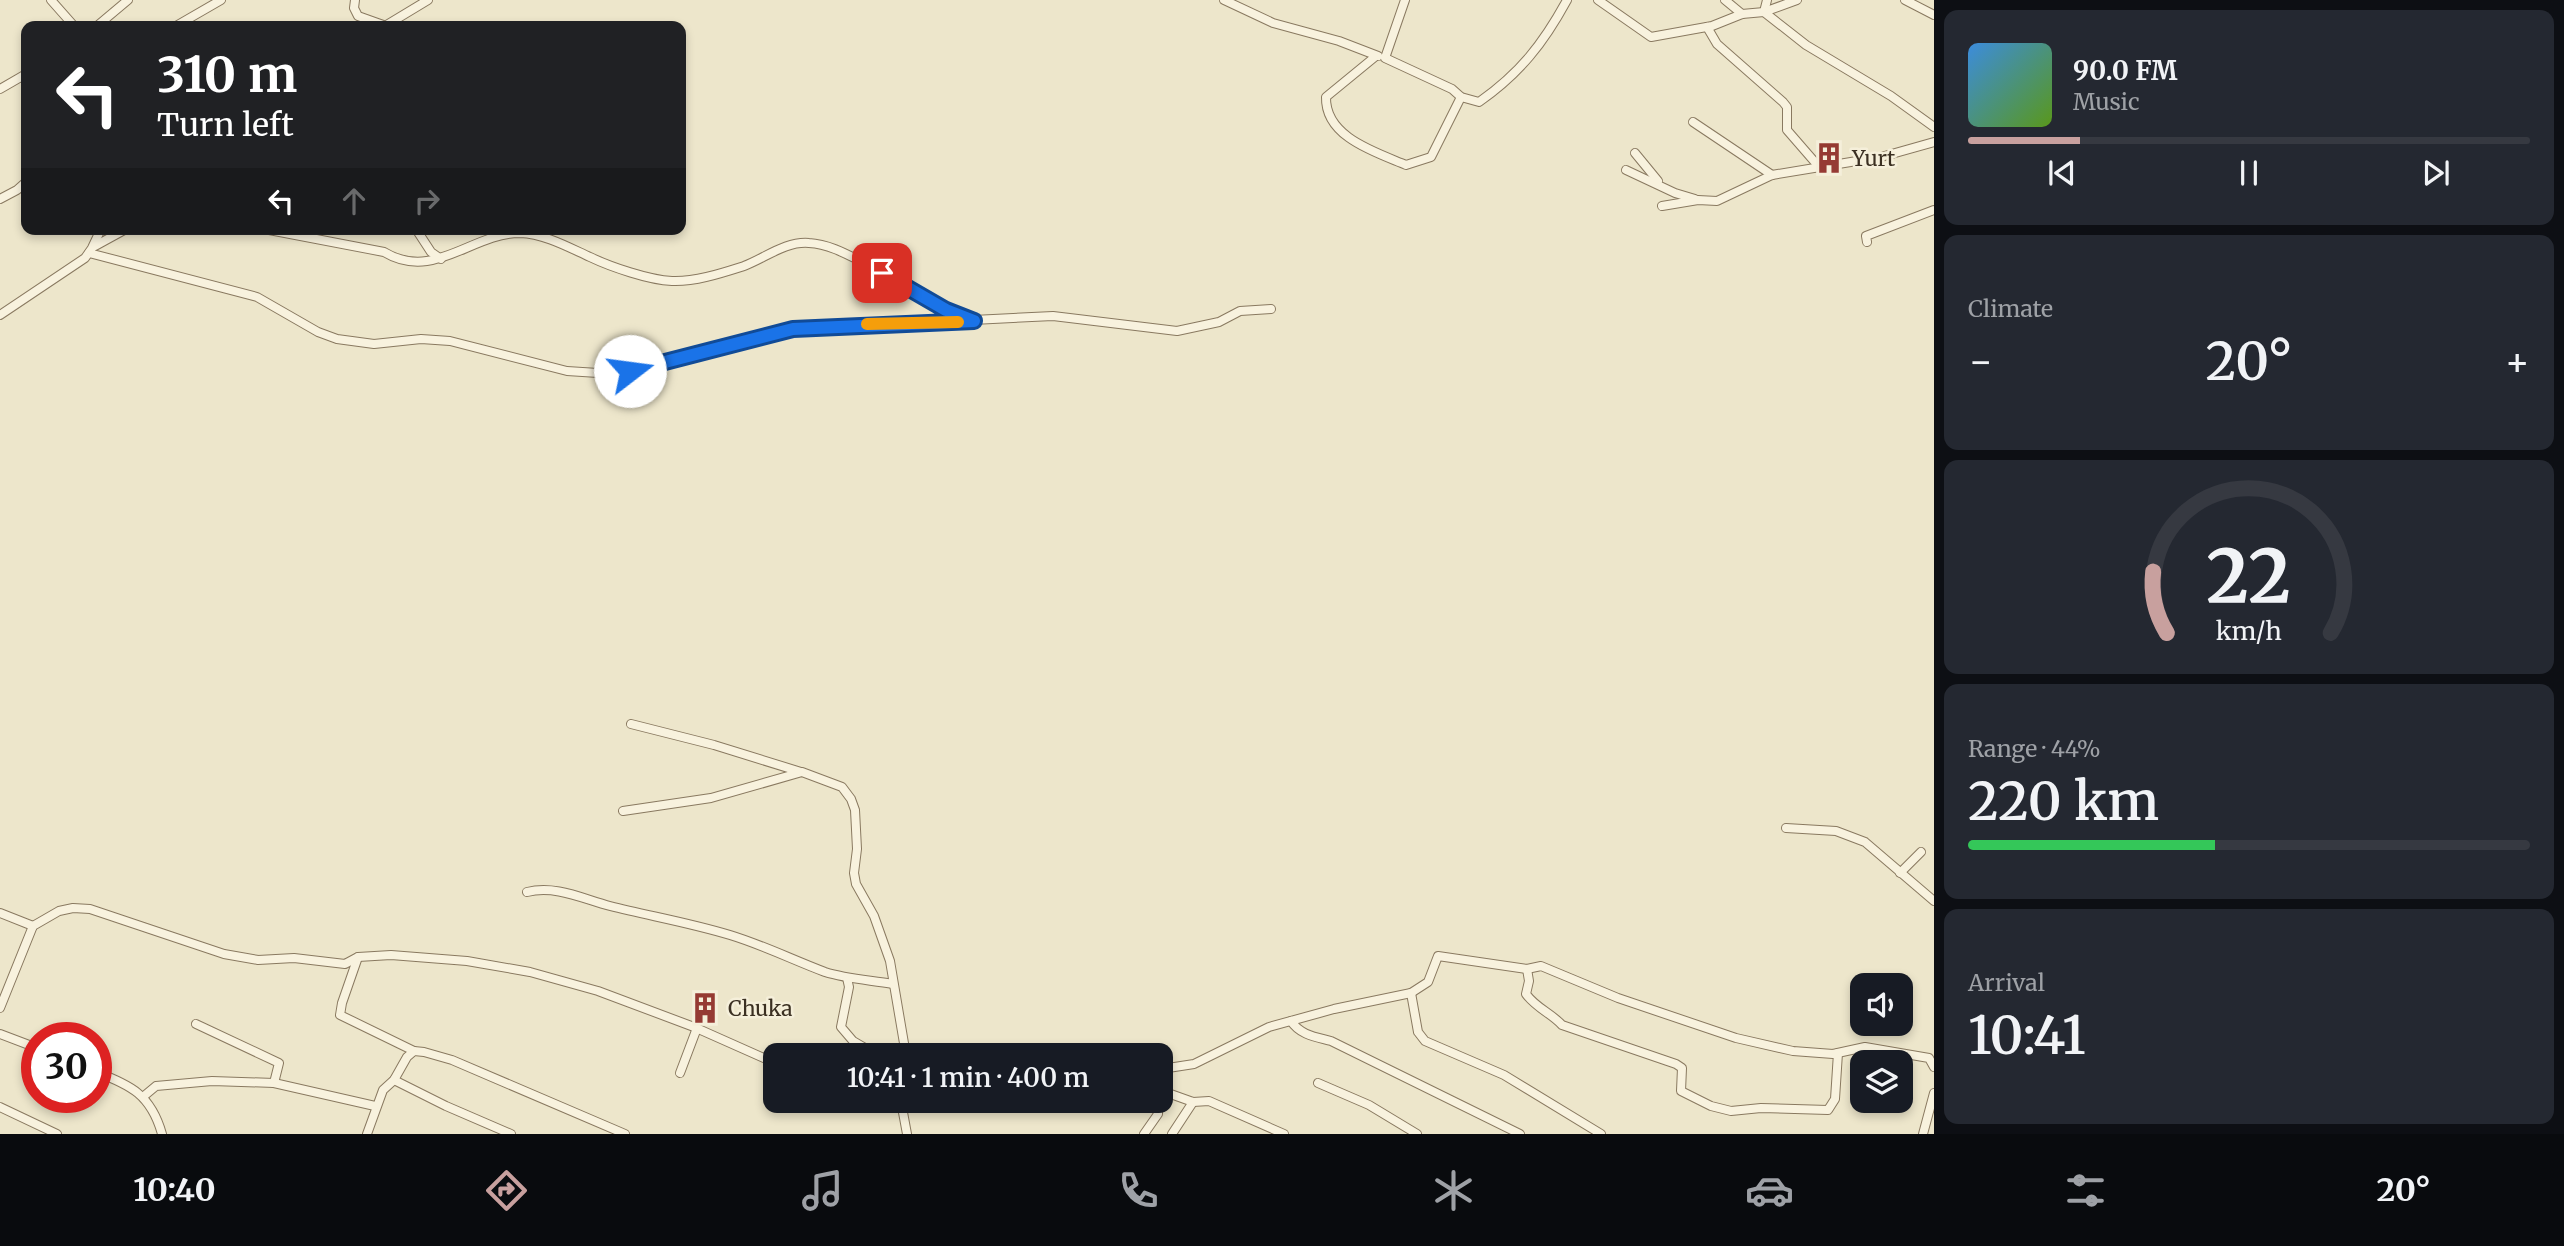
<!DOCTYPE html>
<html lang="en">
<head>
<meta charset="utf-8">
<style>
  body { margin:0; font-family:Merriweather,serif; background:#242831; color:#f1f3f6; height:100vh; display:flex; flex-direction:column; font-size:26px; white-space:nowrap }
  * { box-sizing:border-box; margin:0 }
  p { font-size:23px; color:#9ea1a6 }
  .icon { flex:none; width:38px; height:38px; fill:none; stroke:currentColor; stroke-width:2; stroke-linecap:round; stroke-linejoin:round }
  .map { position:relative; flex:1; overflow:hidden }
  .side { display:flex; flex-direction:column; gap:10px; padding:10px; background:#0d0f14; width:630px }
  .side>* { flex:none }
  .hud { position:absolute; left:21px; top:21px; width:665px; height:214px; border-radius:14px; box-shadow:0 4px 10px #0003; background:#202124; color:#fff; overflow:hidden }
  .controls { position:absolute; left:1850px; top:973px; display:grid; gap:14px }
  .controls a { display:grid; place-items:center; width:63px; height:63px; border-radius:14px; background:#171b24; box-shadow:0 4px 10px #0003; font-size:35px }
  .speed { position:absolute; left:21px; top:1022px; display:flex; gap:14px; font-size:35px; font-weight:700; text-align:center }
  .speed>* { display:grid; place-content:center; width:91px; height:91px; border-radius:50%; background:#171b24; box-shadow:0 4px 10px #0003; line-height:1 }
  .speed .limit { border:10px solid #d22; background:#fff; color:#111 }
  .pin { position:absolute; display:grid; place-items:center; width:60px; height:60px; color:#fff; margin:-30px; border-radius:14px; box-shadow:0 4px 10px #0006 }
  .me { position:absolute; width:77px; margin:-38px; rotate:75deg; stroke-linejoin:round; filter:drop-shadow(0 0 5px #0008) }
  .turn { display:flex; align-items:center; gap:24px; height:147px; padding:0 21px; font-size:32px }
  .turn .icon { width:91px; height:91px; stroke-width:2.5 }
  .turn b { display:block; font-size:49px; line-height:60px }
  .lanes { display:flex; align-items:center; height:66px; padding:0 21px; background:#0003; justify-content:center; gap:35px; direction:ltr }
  .lanes .off { opacity:.35 }
  .big { font-size:52px; font-weight:600; line-height:1.1 }
  .side .widget { flex:1; display:flex; flex-direction:column; justify-content:center; gap:10px; min-width:0; padding:0 24px; border-radius:14px; background:#242831 }
  .side .dial { align-items:center; gap:0 }
  .dial svg { height:182px; overflow:visible; fill:none; stroke:#363941; stroke-width:7; stroke-linecap:round; text-anchor:middle }
  .dial text { fill:#f1f3f6; stroke:none }
  .song { display:flex; align-items:center; gap:21px }
  .cover { width:84px; height:84px; border-radius:10px; background:linear-gradient(135deg,hsl(210 70% 55%),hsl(90 70% 35%)) }
  .played { height:7px; border-radius:4px; background:linear-gradient(90deg,#c8a09e 20%,#363941 20%) }
  .keys { display:flex; justify-content:space-around; direction:ltr }
  .heat { display:flex; justify-content:space-between; align-items:center; font-size:38px; direction:ltr }
  .charge { height:10px; border-radius:5px; background:linear-gradient(90deg,#34c759 44%,#363941 0) }
  .trip { position:absolute; left:763px; top:1043px; width:410px; height:70px; border-radius:14px; background:#171b24; box-shadow:0 4px 10px #0003; font-weight:600; line-height:70px; text-align:center }
  .tab-bar { display:flex; height:112px; justify-content:space-around; align-items:center; background:#090b0e; color:#9ea1a6 }
  .tab-bar .icon { width:49px; height:49px }
  .tab-bar .active { color:#c8a09e }
  .tab-bar b { font-size:32px; color:#f1f3f6 }
  main { display:flex; flex:1; min-height:0 }
  .map>svg:first-child { display:block }
</style>
</head>
<body>
<main>
<div class="map">
<svg width="1934" height="1134" viewBox="0 0 1934 1134">
  <rect width="100%" height="100%" fill="#ede6cb"/>
  <g fill="none" stroke-linecap="round" stroke-linejoin="round">
    <defs>
      <g id="minor">
        <path d="M51 0 74 26"/>
        <path d="M355 0 354 8 358 16 386 26"/>
        <path d="M1224 0 1273 23 1339 41 1378 56"/>
        <path d="M1405 0 1385 58 1452 89 1461 97 1479 102C1520 73 1543 44 1567 0"/>
        <path d="M1598 0 1651 37 1712 26 1742 14 1764 12 1797 0"/>
        <path d="M1725 0 1742 14"/>
        <path d="M1767 0 1764 12 1806 45 1891 96 1934 127"/>
        <path d="M1905 0 1934 15"/>
        <path d="M97 26 128 0"/>
        <path d="M176 26 221 0"/>
        <path d="M385 26 428 0"/>
        <path d="M1707 27 1717 44 1783 102 1787 107V130L1820 168"/>
        <path d="M1376 56 1326 97C1325 137 1375 152 1406 165L1431 157 1461 97"/>
        <path d="M0 89 26 74"/>
        <path d="M1693 122 1772 175"/>
        <path d="M1635 153 1658 181"/>
        <path d="M1626 170 1675 193 1695 199"/>
        <path d="M0 199 17 190 26 182"/>
        <path d="M1662 206 1698 200 1717 201 1772 175 1881 157 1934 142"/>
        <path d="M264 229 384 252C434 282 471 233 520 233 545 234 568 247 590 257 611 267 649 280 672 281 695 282 722 273 744 266 765 258 786 241 809 243 830 244 850 256 868 265 903 284 936 305 972 320"/>
        <path d="M416 229 431 252 441 259"/>
        <path d="M1867 242 1866 236 1934 210"/>
        <path d="M95 246 126 229"/>
        <path d="M89 253 257 297 318 332 337 339 374 344 421 339 450 341 567 371 598 373 630 371 793 329 1053 316 1177 331 1219 322 1240 311 1271 309"/>
        <path d="M0 315 85 258 92 248 101 229"/>
        <path d="M631 724 714 745 801 772"/>
        <path d="M623 811 711 798 802 772 842 787 851 799 855 810 857 849 854 873 856 884 874 916 890 961 906 1055"/>
        <path d="M1786 828 1836 831 1865 842 1934 901"/>
        <path d="M1900 873 1921 852"/>
        <path d="M527 892C556 885 583 899 610 906 650 916 691 923 730 935 763 945 793 960 825 972 847 979 870 980 893 984"/>
        <path d="M0 913 33 926"/>
        <path d="M358 957 342 1003 340 1015 414 1051"/>
        <path d="M1527 969 1529 981 1526 994C1536 1008 1551 1013 1562 1025L1676 1064 1682 1068 1681 1091 1711 1106 1731 1111 1761 1108 1828 1110 1835 1099 1838 1053"/>
        <path d="M847 978 849 987 841 1027 853 1041 877 1055"/>
        <path d="M1411 993 1418 1032 1425 1041 1504 1075 1601 1134"/>
        <path d="M0 1008 33 926 59 911 73 908 90 909 224 954 258 960 294 958 345 964 358 957 391 955 467 961 530 972 598 991 694 1027 775 1063"/>
        <path d="M1291 1021C1300 1035 1316 1037 1331 1041L1520 1134"/>
        <path d="M196 1024 279 1063 274 1083"/>
        <path d="M0 1034 37 1048"/>
        <path d="M96 1072C131 1085 151 1095 162 1134"/>
        <path d="M680 1073 697 1028"/>
        <path d="M1160 1075 1168 1068 1194 1064 1269 1027 1334 1009 1411 993 1428 982 1438 956 1527 969 1541 966 1618 998 1736 1038 1793 1051 1833 1054 1865 1047 1929 1058 1934 1067"/>
        <path d="M394 1080 446 1106 511 1134"/>
        <path d="M1160 1081 1165 1092 1193 1102 1209 1101 1284 1134"/>
        <path d="M1318 1083 1369 1105 1417 1134"/>
        <path d="M144 1096 156 1086 212 1081 274 1083 375 1106"/>
        <path d="M877 1101 902 1107 907 1134"/>
        <path d="M0 1107 57 1134"/>
        <path d="M367 1134 383 1090 394 1080 407 1057 414 1051 424 1052 452 1060 625 1134"/>
        <path d="M1144 1134 1158 1114V1101"/>
        <path d="M1172 1134 1193 1102"/>
        <path d="M1923 1134 1934 1093"/>
      </g>
    </defs>
    <use href="#minor" stroke="#897960" stroke-width="10"/>
    <use href="#minor" stroke="#f8f2de" stroke-width="8"/>
  </g>
  <g fill="none" stroke-linecap="round" stroke-linejoin="round">
    <defs>
      <path id="route" d="M630 371 793 329 974 321 946 310 882 273"/>
    </defs>
    <use href="#route" stroke="#114b97" stroke-width="18"/>
    <use href="#route" stroke="#1a73e8" stroke-width="12"/>
    <path stroke="#f59e0b" stroke-width="12" d="M867 324 958 322"/>
  </g>
  <defs>
    <symbol id="building-bare" viewBox="-9 -9 18 18"><path d="M-4-6H4V6H1V3H-1V6H-4ZM-2.5-4.3h1.7v1.8h-1.7ZM.8-4.3h1.7v1.8H.8ZM-2.5-1h1.7V.8h-1.7ZM.8-1h1.7V.8H.8Z" fill="#953a33" stroke="#f5efda" stroke-width="2.5" paint-order="stroke"/></symbol>
  </defs>
  <g fill-rule="evenodd">
    <use href="#building-bare" x="1807" y="136" width="44" height="44"/>
    <use href="#building-bare" x="683" y="986" width="44" height="44"/>
  </g>
  <g text-anchor="middle" dominant-baseline="central" stroke-width="5" stroke-linejoin="round" paint-order="stroke">
    <g font-size="21" fill="#3b3022" stroke="#f5efda" text-anchor="start">
      <text x="1852" y="158">Yurt</text>
      <text x="728" y="1008">Chuka</text>
    </g>
  </g>
</svg>
<div class="controls">
<a><svg class="icon" aria-label="sound" viewBox="0 0 24 24"><path d="M4 9h4l5-4v14l-5-4H4zM17 9q2 3 0 6"/></svg></a>
<a><svg class="icon" aria-label="layers" viewBox="0 0 24 24"><path d="M12 4l9 5-9 5-9-5zM3 14l9 5 9-5"/></svg></a>
</div>
<div class="speed"><div class="limit">30</div></div>
<div class="pin" style="left:882px;top:273px;background:#d93025"><svg class="icon" aria-label="arrive" viewBox="0 0 24 24"><path d="M6 21V4h12l-3 4 3 4H6"/></svg></div>
<svg class="me" style="left:630px;top:371px" viewBox="-20 -20 40 40"><circle r="19" fill="#fff"/><path d="M0-13L10 11 0 6-10 11z" fill="#1a73e8"/></svg>
<div class="trip">10:41 · 1 min · 400 m</div>
<div class="hud">
<div class="turn"><svg class="icon" aria-label="left" viewBox="0 0 24 24"><path d="M17 20v-9H6M10 6l-5 5 5 5"/></svg><div><b>310 m</b>Turn left</div></div>
<div class="lanes"><svg class="icon" aria-label="left" viewBox="0 0 24 24"><path d="M17 20v-9H6M10 6l-5 5 5 5"/></svg><svg class="icon off" aria-label="ahead" viewBox="0 0 24 24"><path d="M12 20V5M6 11l6-6 6 6"/></svg><svg class="icon off" aria-label="right" viewBox="0 0 24 24"><path d="M7 20v-9h11M14 6l5 5-5 5"/></svg></div>
</div>
</div>
<section class="side">
<div class="widget">
<div class="song"><i class="cover"></i><div><b>90.0 FM</b><p>Music</p></div></div>
<div class="played"></div>
<div class="keys"><svg class="icon" aria-label="previous" viewBox="0 0 24 24"><path d="M18 5L8 12l10 7zM5 5v14"/></svg><svg class="icon" aria-label="pause" viewBox="0 0 24 24"><path d="M8 5v14M16 5v14"/></svg><svg class="icon" aria-label="next" viewBox="0 0 24 24"><path d="M6 5l10 7-10 7zM19 5v14"/></svg></div>
</div>
<div class="widget"><p>Climate</p>
<div class="heat"><a>−</a><b class="big">20°</b><a>+</a></div>
</div>
<div class="widget dial"><svg viewBox="0 0 100 80">
<path d="M14 69A42 42 0 1 1 86 69"/>
<path d="M14 69A42 42 0 0 1 8 42" stroke="#c8a09e"/>
<text x="50" y="56" font-size="32" font-weight="700">22</text>
<text x="50" y="72" font-size="11">km/h</text>
</svg></div>
<div class="widget"><p>Range · 44%</p><b class="big">220 km</b><div class="charge"></div></div>
<div class="widget"><p>Arrival</p><b class="big">10:41</b></div>
</section>
</main>
<nav class="tab-bar">
<b>10:40</b>
<svg class="icon active" aria-label="directions" viewBox="0 0 24 24"><path d="M12 3l9 9-9 9-9-9zM9 14v-3h6M13 9l2 2-2 2"/></svg>
<svg class="icon" aria-label="music" viewBox="0 0 24 24"><path d="M9 18V5l10-2v13"/><circle cx="6" cy="18" r="3"/><circle cx="16" cy="16" r="3"/></svg>
<svg class="icon" aria-label="phone" viewBox="0 0 24 24"><path d="M5 4h4l2 5-3 2q2 4 5 5l2-3 5 2v4C11 20 4 13 5 4z"/></svg>
<svg class="icon" aria-label="climate" viewBox="0 0 24 24"><path d="M12 3v18M4 7l16 10M4 17L20 7"/></svg>
<svg class="icon" aria-label="car" viewBox="0 0 24 24"><path d="M5 17H2v-5l4-1 3-4h7l3 4 3 1v5h-3M9 17h6M6 11h13"/><circle cx="7" cy="17" r="2"/><circle cx="17" cy="17" r="2"/></svg>
<svg class="icon" aria-label="filters" viewBox="0 0 24 24"><path d="M4 7h16M4 17h16"/><circle cx="9" cy="7" r="2"/><circle cx="15" cy="17" r="2"/></svg>
<b>20°</b>
</nav>
</body>
</html>
